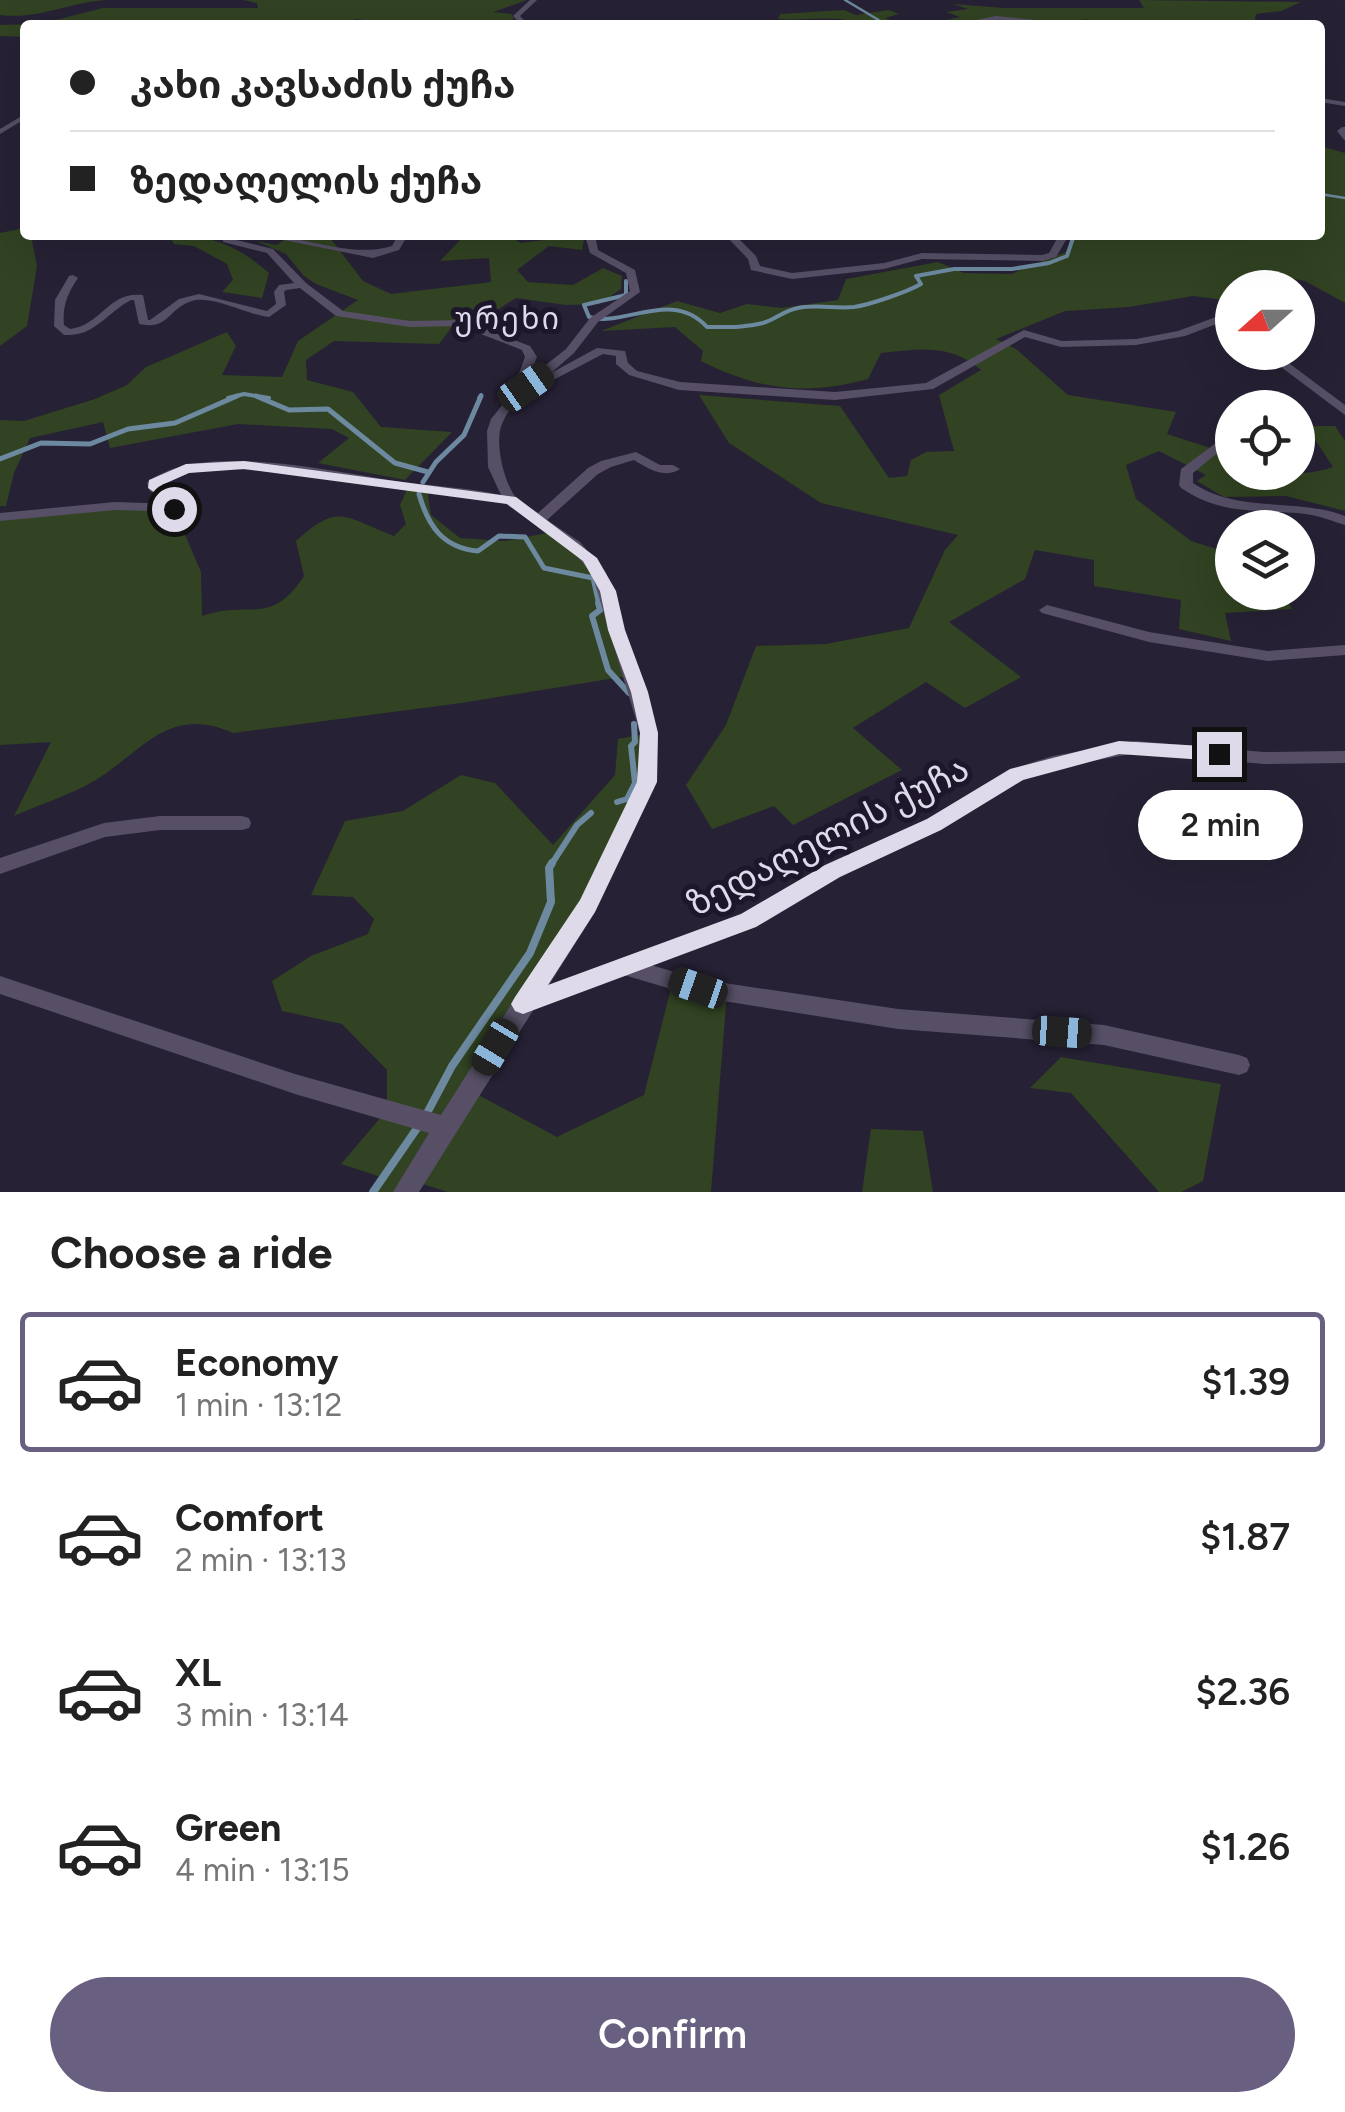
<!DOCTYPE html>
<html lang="en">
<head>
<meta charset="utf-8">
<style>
	body { margin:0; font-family:Figtree,"Noto Sans Georgian",sans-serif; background:#f2f2f2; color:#222; height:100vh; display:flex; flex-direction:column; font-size:38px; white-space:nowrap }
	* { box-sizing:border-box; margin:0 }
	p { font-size:32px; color:#767676 }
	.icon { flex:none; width:55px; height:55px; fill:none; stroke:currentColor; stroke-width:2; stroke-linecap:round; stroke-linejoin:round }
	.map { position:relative; height:1192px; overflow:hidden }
	.sheet { display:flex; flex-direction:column; background:#fff; flex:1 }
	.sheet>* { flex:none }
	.hud { position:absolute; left:20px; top:20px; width:1305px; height:220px; border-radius:10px; box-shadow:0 10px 40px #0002; display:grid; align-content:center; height:220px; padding:0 50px; background:#fff }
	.needle { width:65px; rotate:249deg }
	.tools { position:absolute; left:1215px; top:270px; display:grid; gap:20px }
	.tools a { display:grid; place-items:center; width:100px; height:100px; border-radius:50%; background:#fff; box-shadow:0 10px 40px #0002; font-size:50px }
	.end { position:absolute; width:45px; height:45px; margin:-22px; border:12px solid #dedae9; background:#111; box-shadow:0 0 0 5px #111 }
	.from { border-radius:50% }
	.bubble { position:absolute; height:70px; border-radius:35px; background:#fff; box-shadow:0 10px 40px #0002; font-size:32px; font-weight:600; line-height:70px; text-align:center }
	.car { position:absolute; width:30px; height:60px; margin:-30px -15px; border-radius:12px; box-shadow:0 0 8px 2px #0007; background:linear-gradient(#222 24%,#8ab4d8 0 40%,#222 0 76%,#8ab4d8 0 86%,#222 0) }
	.hud b { display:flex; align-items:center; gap:35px; height:95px; font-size:38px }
	.hud b+b { border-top:2px solid #e0e0e0 }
	.hud i { width:25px; height:25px; background:#222 }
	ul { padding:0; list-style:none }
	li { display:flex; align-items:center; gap:30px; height:140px; margin:0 20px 15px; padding:0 30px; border:5px solid transparent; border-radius:10px }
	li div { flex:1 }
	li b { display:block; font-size:38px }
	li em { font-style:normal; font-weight:600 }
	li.on { border-color:#685f81 }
	li>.icon { width:90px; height:90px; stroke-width:1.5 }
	h2 { padding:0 50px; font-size:45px; line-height:120px }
	.primary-button { display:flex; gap:20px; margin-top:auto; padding:20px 50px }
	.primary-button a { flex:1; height:115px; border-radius:60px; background:#685f81; color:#fff; font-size:40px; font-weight:600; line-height:115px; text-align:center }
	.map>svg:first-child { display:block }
	.green { fill:#314322 }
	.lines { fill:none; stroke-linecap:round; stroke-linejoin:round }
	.stream-far4 { stroke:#6c89a0; stroke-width:2.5 }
	.stream-far3 { stroke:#6c89a0; stroke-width:4 }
	.stream-far2 { stroke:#6c89a0; stroke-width:5 }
	.stream-far1 { stroke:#6c89a0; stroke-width:6 }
	.stream { stroke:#6c89a0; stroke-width:8 }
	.minor { fill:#564f66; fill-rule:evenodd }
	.route { fill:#dedae9 }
	.labels { text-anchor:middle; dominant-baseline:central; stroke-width:10; stroke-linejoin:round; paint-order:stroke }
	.far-quarter-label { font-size:30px; letter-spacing:2.5px; fill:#dedae9; stroke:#1e172b }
	.near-street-label { font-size:35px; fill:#dedae9; stroke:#1e172b }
</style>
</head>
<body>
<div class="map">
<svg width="1345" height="1192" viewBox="0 0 1345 1192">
	<rect width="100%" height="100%" fill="#272135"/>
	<path class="green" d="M0,0H107C70,2 38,20 0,15Z
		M243,0H527L493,12L512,14L515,25H469L466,22L403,25L356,19L336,25H25V37L0,36V25L40,24L103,8H258L257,3Z
		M1139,0L1301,2L1281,11L1256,14L1254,25H1118L1084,19L1083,25H856L859,24C840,14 802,21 778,19L780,14L844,10L856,15L889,10L899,14L885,18C910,29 934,23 960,17L946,12L968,9L953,4L1004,8H1144Z
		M1320,146L1345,153V303L1305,281L1264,273L1258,287L1232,288V301L1193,296L1129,307L1065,311L996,339L1016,349L1068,395L1176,412L1167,434L1232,455V472C1268,473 1300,478 1333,467L1306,426H1335L1345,441V511L1286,496L1224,497L1197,481L1206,475L1159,451L1126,465L1136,499L1191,541L1232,554V592L1283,593L1292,609L1225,613L1231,641L1179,629L1181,600L1094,586V560L1035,550L1025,579L949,622L1021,677L965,708L926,682L853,728L902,770L793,825L774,806L712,829L686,785L726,725L756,646L826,644L909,628L945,550L958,535L821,503L729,443L699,395L840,406L889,478L907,476L911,460L926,452L954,451L939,395L981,370C950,343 919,349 881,353L868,379C807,396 758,390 701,361L703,351L675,327L601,331L677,301L720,313L747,304L782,308L838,300L846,279L938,262L964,273L1011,274L1068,251L1071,235H1320Z
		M25,228V235H36L32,241L37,266L27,326L0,346V233Z
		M169,235C211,235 237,245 269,273L262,298L222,292L233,280L227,264L194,246L174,244Z
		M291,235H328L363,281L391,294L491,282L489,258L440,261L465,235H506L521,243L559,238L556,235H585L582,250L549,246L517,270L528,282L573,285L603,268L622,276L621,289L599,304L566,305L516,298L481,320L451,328L439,344L334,341L306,360L307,380L353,392L381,427L452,432L405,480L318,463L349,438L332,429L238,424L110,448L103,422L30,438L14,473L6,506H0V420L24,421L95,399L127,385L146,367L227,332L236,346L222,375L282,377L298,341L358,300L316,284L304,276L286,254L256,241L277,245Z
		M408,487L427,489L431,515L460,538L505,541L558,531L589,558L634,675L461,703L233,733C165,703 141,756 87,785C64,797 38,805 14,816L51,742L0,745V517L115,506L174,509L201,572L202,616C249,599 270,628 304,576L296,541C340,502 343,517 394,536L406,524L400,505Z
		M649,733V755L626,829L469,1090L557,1137L644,1095L673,980L727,993L711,1192H448L413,1181L405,1192H373L381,1177L341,1164L387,1110V1070L342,1024L282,1011L272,981L311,956L368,934L374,919L353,897L311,895L345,821L403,811L461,775L495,783L553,845L615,775L618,739Z
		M1061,1057L1221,1084L1203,1181L1181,1192H1159L1071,1093L1030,1088Z
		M871,1129L923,1131L933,1192H862Z"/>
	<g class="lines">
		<path class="stream-far4" d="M845,0L887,25
			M1320,194L1345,198"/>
		<path class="stream-far3" d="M626,281V295L584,305L589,317C623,328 672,288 707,327C726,327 744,328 763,323C776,319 783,311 798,308C817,304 835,309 854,307C869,305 907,292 921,284L916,276L954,269H1012L1049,263L1067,256L1074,235
			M228,398L244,394L269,398
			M479,398L481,395"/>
		<path class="stream-far2" d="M256,396L289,410L328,409L395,463L428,472
			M0,459L41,443L90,444L128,429L175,423L237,396
			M423,482L436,462L464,435L481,396
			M419,494C428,526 443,548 478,551L499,536L525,537L544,568L593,578L599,605"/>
		<path class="stream-far1" d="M598,603L600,610L592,616L608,670L629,693
			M617,802L627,799L635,783L631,746L635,742L634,724
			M551,865L577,825L591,813"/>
		<path class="stream" d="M426,1115L452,1066L530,953L551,902L549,868L552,863
			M373,1192L420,1124"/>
		<path class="minor" d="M530,0H537L520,16L529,25H522L513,16Z
			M996,16L1063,23L1066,25L996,20L951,25Z
			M548,23H598L601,25H545Z
			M1320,98L1345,102V106L1320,102Z
			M25,114V119L0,134V129Z
			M1342,127H1345V141L1337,131Z
			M224,235H234L232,239L273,249L306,283L343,311L410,321L461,320L530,346L537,357L528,379L566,349L590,318L630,291L626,273L590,253L586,239L591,235H602L596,240L598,250L635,270L640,292L598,322L574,353L551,373L597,348L625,351L628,363L637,371L680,382L835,392L926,383L1024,330L1062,341L1136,339L1178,331L1232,311V318L1185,336L1136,345L1061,347L1025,337L933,389L835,400L679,390L629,375L616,364V356L603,354L555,379H547L545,377C529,390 510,404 502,424C494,442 504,485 518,500C523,505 532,509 538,513L588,468L601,461L636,452L660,465H673L680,469C664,479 649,469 634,460L611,467L598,474L547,520L580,542L606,573L658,733L656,782L595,912L549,985L741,914L825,866L927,819L1011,769L1053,756L1136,741L1264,752L1345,751V763L1264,764L1136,753L1054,768L1023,779L941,829L839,876L755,926L651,965L698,979L898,1009L1104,1025L1239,1055L1247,1058L1250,1065L1247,1072L1239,1075L1104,1045L898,1029L698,997L624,975L534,1009L419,1192H393L429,1133L295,1094L0,994V976L295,1074L441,1115L516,997L581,900L638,782L640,733L592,574L570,548L506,504L498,502L312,476L237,469L203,470L178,475L161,485L186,499L194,509L192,512L115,510L0,521V513L115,502L175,504L150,491L147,483C199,439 338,473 402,482C435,486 469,488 501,495L488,467L487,431L491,419L512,393L525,357L522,350L460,326L410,327L336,316L300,288L286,290L284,292L286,305L269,317C246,315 210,293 189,302C167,311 168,330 139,324L134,300H131C106,313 95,337 64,335L54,326L55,300L69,276L73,275L78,278C68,293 62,306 64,325L70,329C102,325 108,291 143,295L148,320H150L179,299L199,294L267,311L276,304L274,292L279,285L294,283L267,253L223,242Z
			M259,235C303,235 350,259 392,246L398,235H408L399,250L373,258Z
			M725,235H735L756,256L760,266L792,273L884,263L922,253L1042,255L1049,253L1059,235H1069L1056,257L1043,261L922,259L884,269L792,279L751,270L748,259Z
			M1261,352H1274L1345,405V415Z
			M1232,431V441L1193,473V483C1239,514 1295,497 1345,516V525C1332,521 1320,516 1306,514C1258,508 1224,517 1181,488L1179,485L1181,469Z
			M1047,605L1149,632L1268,651L1345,645V655L1268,661L1149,642L1042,613L1039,610Z
			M160,816H242L249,818L251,823L249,828L242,830H160L105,837L0,874V858L104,823Z"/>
	</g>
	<path class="route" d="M244,461L516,497L597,558L616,591L625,630L648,692L658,733L657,782L595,912L548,985L741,914L825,865L927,819L1010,769L1119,741L1219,747L1228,754L1219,761L1119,754L1023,780L941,830L840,877L756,927L523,1014L515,1011L511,1004L515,997L580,900L637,782L640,733L631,692L608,630L600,591L583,561L507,504L244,469L189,473L162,485L196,507L174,513L167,509L173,505L148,488L149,480L186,464Z"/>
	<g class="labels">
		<g class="far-quarter-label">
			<text x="508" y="318">ურეხი</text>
		</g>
		<g class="near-street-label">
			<text transform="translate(828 836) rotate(-27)">ზედაღელის ქუჩა</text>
		</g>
	</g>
</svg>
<div class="tools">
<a><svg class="needle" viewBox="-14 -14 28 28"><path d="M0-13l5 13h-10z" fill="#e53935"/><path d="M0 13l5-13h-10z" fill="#767676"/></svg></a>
<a><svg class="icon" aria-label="locate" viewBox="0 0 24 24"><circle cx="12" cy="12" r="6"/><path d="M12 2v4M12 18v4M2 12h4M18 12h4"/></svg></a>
<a><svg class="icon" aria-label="layers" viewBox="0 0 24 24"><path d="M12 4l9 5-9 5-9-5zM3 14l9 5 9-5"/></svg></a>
</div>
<i class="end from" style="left:174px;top:509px"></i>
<i class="end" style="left:1219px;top:754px"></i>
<div class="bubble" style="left:1138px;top:790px;width:165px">2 min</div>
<i class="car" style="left:526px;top:387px;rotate:55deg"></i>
<i class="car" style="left:698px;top:988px;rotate:289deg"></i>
<i class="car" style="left:1062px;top:1032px;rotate:94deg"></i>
<i class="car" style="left:495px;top:1047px;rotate:211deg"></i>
<div class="hud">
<b><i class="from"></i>კახი კავსაძის ქუჩა</b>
<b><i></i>ზედაღელის ქუჩა</b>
</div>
</div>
<section class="sheet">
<h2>Choose a ride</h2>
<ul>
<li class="on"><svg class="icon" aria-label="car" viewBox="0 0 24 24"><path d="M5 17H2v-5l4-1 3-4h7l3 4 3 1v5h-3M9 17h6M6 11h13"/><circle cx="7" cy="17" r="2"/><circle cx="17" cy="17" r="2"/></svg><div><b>Economy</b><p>1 min · 13:12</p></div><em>$1.39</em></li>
<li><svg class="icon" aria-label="car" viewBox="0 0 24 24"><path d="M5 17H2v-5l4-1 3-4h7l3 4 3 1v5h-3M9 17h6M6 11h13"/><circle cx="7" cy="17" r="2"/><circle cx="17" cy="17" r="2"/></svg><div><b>Comfort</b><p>2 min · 13:13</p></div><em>$1.87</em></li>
<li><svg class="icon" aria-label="car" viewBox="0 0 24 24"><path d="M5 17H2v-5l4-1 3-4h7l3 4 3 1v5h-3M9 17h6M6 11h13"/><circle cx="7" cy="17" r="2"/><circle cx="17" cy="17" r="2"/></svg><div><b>XL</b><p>3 min · 13:14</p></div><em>$2.36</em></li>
<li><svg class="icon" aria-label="car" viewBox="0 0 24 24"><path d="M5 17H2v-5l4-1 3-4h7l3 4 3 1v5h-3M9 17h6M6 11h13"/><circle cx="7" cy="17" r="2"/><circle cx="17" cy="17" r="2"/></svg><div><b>Green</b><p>4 min · 13:15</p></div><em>$1.26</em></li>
</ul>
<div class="primary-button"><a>Confirm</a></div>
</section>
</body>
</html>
